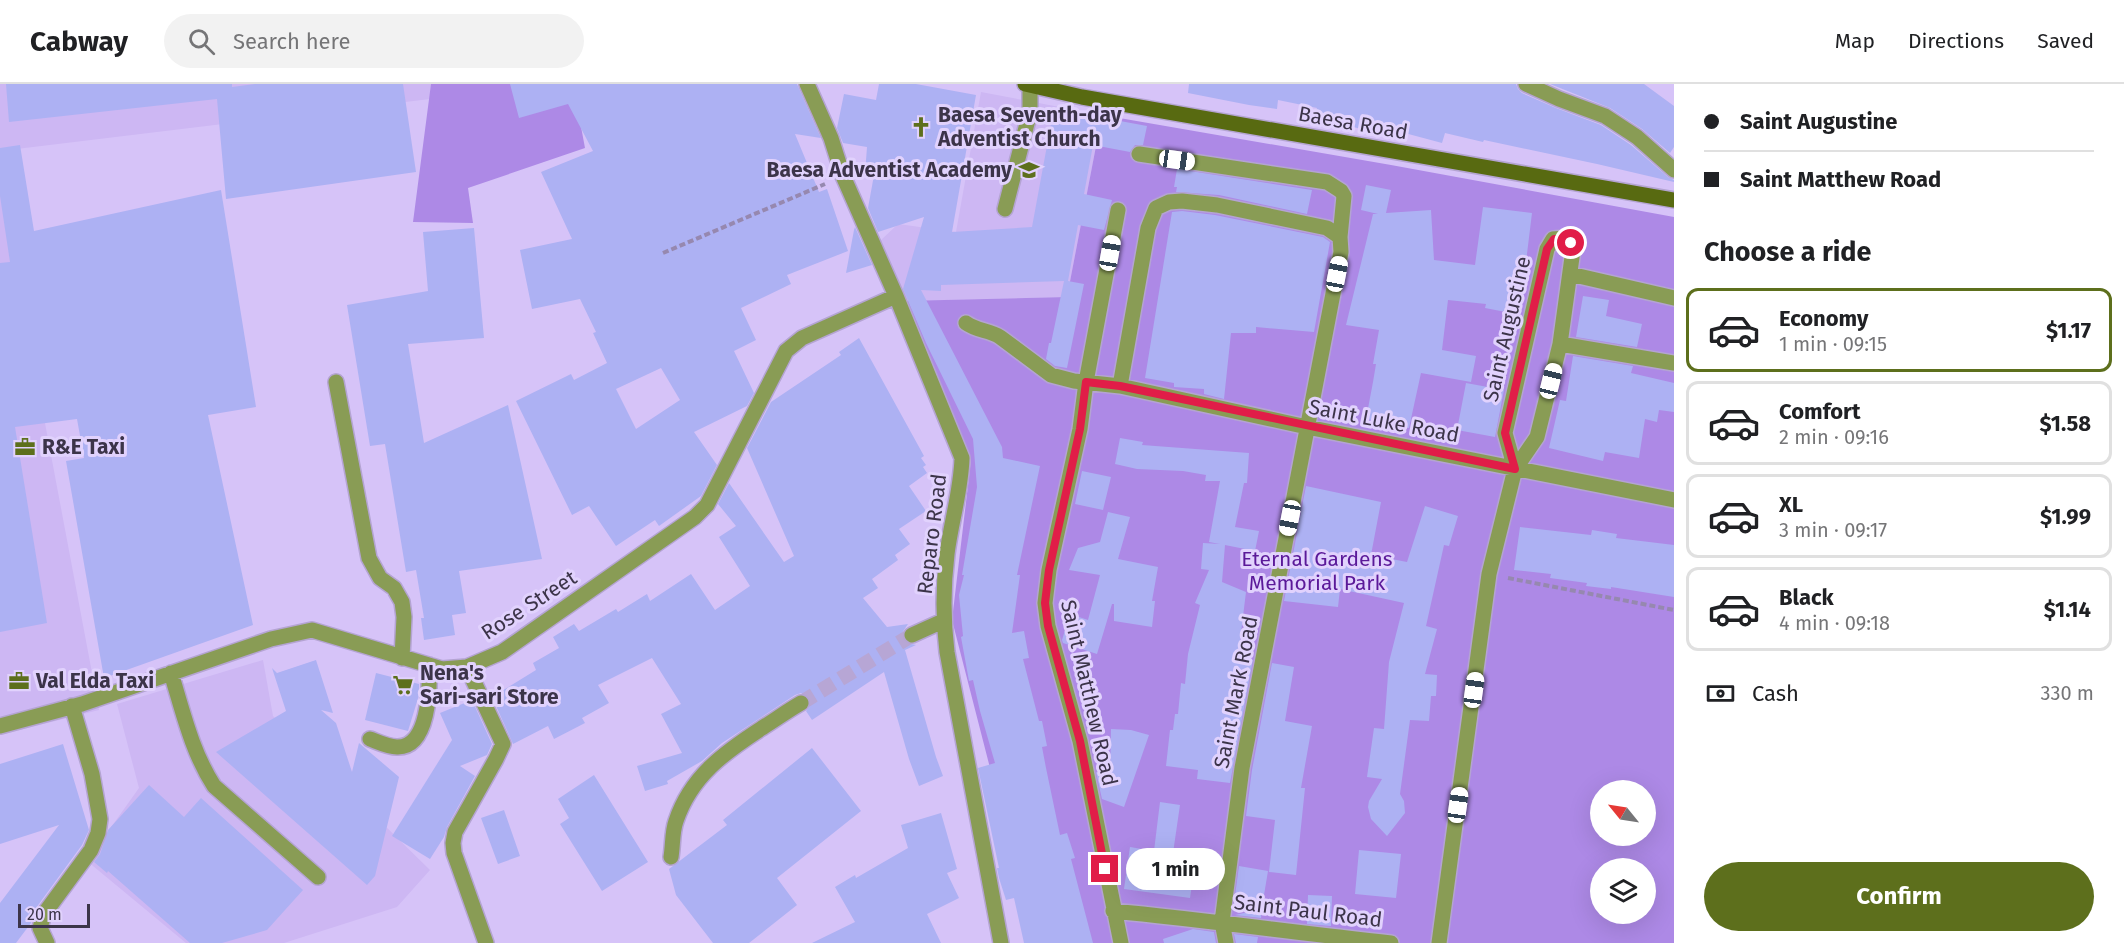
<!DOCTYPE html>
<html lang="en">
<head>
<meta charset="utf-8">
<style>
	body { margin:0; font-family:"Fira Sans",sans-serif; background:#f2f2f2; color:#202124; height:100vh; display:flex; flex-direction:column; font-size:22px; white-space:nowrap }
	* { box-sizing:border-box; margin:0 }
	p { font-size:20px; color:#757577 }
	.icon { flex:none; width:33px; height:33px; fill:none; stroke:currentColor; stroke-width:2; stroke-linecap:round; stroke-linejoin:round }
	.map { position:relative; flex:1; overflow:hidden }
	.drawer { display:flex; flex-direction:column; background:#fff; width:450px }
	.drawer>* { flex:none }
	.top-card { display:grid; align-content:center; height:132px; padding:0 30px; background:#fff }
	.needle { width:39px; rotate:300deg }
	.tools { position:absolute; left:1590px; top:696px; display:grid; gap:12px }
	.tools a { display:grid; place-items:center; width:66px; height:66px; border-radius:50%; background:#fff; box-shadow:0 6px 24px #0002; font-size:30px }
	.scale { position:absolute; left:18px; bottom:15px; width:72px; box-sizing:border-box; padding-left:6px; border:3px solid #3c3449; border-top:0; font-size:16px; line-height:21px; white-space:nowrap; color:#3c3449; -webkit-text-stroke:4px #e1d2fd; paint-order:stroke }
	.end { position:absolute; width:27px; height:27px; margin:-14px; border:8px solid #e11d48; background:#fff; box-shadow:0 0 0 3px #fff }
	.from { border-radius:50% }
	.bubble { position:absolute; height:42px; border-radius:21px; background:#fff; box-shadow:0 6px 24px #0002; font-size:20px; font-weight:700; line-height:42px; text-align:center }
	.car { position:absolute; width:18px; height:36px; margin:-18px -9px; border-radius:8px; box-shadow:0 0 4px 2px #0007; background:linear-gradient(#fff 24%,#345 0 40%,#fff 0 76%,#345 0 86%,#fff 0) }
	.top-card b { display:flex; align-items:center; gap:21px; height:57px; font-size:22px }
	.top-card b+b { border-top:2px solid #e0e0e0 }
	.top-card i { width:15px; height:15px; background:#202124 }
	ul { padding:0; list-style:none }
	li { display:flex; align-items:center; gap:18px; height:84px; margin:0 12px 9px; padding:0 18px; border:3px solid #e0e0e0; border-radius:12px }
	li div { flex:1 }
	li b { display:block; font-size:22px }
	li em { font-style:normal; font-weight:700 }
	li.on { border-color:#5d6f1c }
	li>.icon { width:54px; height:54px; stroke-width:1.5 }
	h2 { padding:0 30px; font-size:27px; line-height:72px }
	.pay { display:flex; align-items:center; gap:15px; height:66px; padding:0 30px; font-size:22px }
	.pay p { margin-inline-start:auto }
	.cta { display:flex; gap:12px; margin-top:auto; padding:12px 30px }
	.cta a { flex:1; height:69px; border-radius:36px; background:#5d6f1c; color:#fff; font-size:24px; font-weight:700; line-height:69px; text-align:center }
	header { display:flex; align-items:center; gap:36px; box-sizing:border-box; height:84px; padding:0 30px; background:#fff; border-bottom:2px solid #e0e0e0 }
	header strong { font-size:28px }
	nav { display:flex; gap:33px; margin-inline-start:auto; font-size:21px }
	.search { width:420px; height:54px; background:#f2f2f2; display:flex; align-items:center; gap:15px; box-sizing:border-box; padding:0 21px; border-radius:33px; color:#757577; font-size:22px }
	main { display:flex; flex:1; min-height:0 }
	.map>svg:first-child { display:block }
	.built { fill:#cdb7f3 }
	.green { fill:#ad89e6; fill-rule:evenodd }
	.building { fill:#adb1f3; fill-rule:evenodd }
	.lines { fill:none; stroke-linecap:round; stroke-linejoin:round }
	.minor-tunnel { stroke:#b7a6d5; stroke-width:15; stroke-dasharray:15 8; stroke-linecap:butt }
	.minor-casing { stroke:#b4a4d2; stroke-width:18 }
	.major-casing { stroke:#b4a4d2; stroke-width:18 }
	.path { stroke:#9688af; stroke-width:4; stroke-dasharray:6 3; stroke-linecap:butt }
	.minor { stroke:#899c55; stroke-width:15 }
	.major { stroke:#586a11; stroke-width:15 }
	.route { stroke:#e11d48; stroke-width:8 }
	.labels { text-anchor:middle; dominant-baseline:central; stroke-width:6; stroke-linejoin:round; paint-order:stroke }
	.poi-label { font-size:21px; font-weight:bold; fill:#3c3449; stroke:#e1d2fd; text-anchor:start }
	.street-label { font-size:21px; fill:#3c3449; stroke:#e1d2fd }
	.park-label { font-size:21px; fill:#5b1999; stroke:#e1d2fd }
</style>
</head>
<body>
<header>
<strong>Cabway</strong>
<div class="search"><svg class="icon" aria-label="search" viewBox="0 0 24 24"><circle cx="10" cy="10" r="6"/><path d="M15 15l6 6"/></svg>Search here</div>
<nav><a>Map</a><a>Directions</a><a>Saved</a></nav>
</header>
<main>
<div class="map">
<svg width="1674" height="859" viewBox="0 0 1674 859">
	<rect width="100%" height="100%" fill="#d6c3f8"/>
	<path class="built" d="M0,0H431L430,15L0,67Z
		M981,8L1102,31L1067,213L902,217L880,157L898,140L956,148Z
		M0,100L99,626L0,651Z
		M263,576L273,632L430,786L397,823L284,859H186L87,777L139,704L117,620Z"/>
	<path class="green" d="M431,0H573L585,64L468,104L473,139L413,138Z
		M1102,31L1391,81L1674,133V859H1035L952,536L971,376L902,217L1067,213ZM1600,706H1646V752H1600ZM1600,784H1646V830H1600Z"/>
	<path class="building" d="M6,0H232V3L255,0H403L416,88L226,115L217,15L9,38Z
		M510,0H797L821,54L795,50L819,108L827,105L848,167L787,191L791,200L741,224L756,256L734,267L754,309L747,322L694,348L717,381L701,412L659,442L655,436L616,462L589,422L572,431L516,317L571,290L574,296L607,279L593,249L596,248L580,215L532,225L520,166L572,155L541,88L593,67L568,20L519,34ZM661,284L680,316L636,345L616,305Z
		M879,0H916L976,11L952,148L1032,143L1053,29L1104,36V34L1147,42L1143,61H1135L1130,68L1093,61L1084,110L1112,116L1104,146L1078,141L1068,197L1084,200L1067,284L1055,282L1046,275L1049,259H1051L1064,197L941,201V207L921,206L1002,363L1003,374L1040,382L1017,491H1020L1012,549L1024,547L1029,574L1023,575L1039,637H1042L1047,662L1042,663L1046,684L1060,751L1067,749L1075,774L1071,775L1093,859H1024L1014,814L1006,816L999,794L997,784H999L978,684L995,679L980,627L973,596L969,597L961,553L963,552L959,511L964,491H962L977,403L973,355L926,259L903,205L924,133L878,148L868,124L874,91L865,90L867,63L843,59L837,44L844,10L876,16Z
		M1189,0H1516L1518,5L1522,9L1556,24L1601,41L1631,61L1668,93L1674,96V98L1597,80L1484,56L1483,58L1445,49L1442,59L1386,44L1384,51L1342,40L1341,43L1314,37L1317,24L1278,16L1277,25L1249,21L1188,9Z
		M1550,0H1644L1674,22V63L1670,69L1642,45L1610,24Z
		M20,61L34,147L221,106L256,323L208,331L253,541L104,594L66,377L84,374L77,335L15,343L47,539L0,548V179L10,178L0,112V64Z
		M1177,85L1312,106L1307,130L1219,111L1176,108L1177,103H1174Z
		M1366,101L1391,106L1386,129L1431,126L1434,176L1475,181L1483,123L1532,129L1525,186L1516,230L1485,224L1486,220L1448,216L1442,266L1476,272L1471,298L1421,289L1409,344L1366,335L1373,298L1376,280H1373L1379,246L1346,241L1373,130H1378L1361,126Z
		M1182,127L1215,131L1323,153L1330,158L1314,248L1256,243V249H1231L1224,315L1204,310V305L1174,303V299L1145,294L1172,128Z
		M855,143L872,181L846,189L854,146Z
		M474,144L484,254L408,260L424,359L508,321L542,475L459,487L466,529L452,531L455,551L424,556L421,534H424L416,486L406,488L385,360L370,362L347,221L428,207L423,148Z
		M1583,212L1609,216L1606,232L1642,240L1637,263L1576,253Z
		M859,254L924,372L921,374L926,381L923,383L927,389L909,402L926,427L899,445L910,460L895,471L898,476L872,495L878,504L863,514L887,543L908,540L902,549L903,554L907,559L916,561L905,566L936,673L943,692L919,702L909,675L884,588L812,636L806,627L811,620L809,614L801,609L795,611L722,659L702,677L667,697L668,700L645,707L637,682L682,669L661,630L681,620L652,574L598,601L609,619L582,634L585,639L554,655L548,642L513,660L492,613L536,586L533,579L559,564L553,553L574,540L579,547L616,525L618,528L647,510L650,517L691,490L715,526L750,502L719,453L736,442L718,420L729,399L784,478L794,472L747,364L771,318L841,271L839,268Z
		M1573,272L1633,282L1631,289L1674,299V328L1659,326L1657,338L1645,335L1639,374L1605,368L1603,377L1549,364L1560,316L1566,317Z
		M1466,299L1504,306L1495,353L1457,346Z
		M1120,354L1143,358L1142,361L1249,369L1247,399H1244L1235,443L1259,447L1255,467L1225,461L1222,498L1246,508L1238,573L1253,576L1230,699L1197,695L1198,686L1166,682L1170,646H1173L1175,630H1178L1181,599L1185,600L1188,570L1200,521L1195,519L1209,486L1201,485L1203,459L1220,460L1209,458L1220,397H1205L1206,391L1183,387L1137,385L1115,380Z
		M1082,387L1111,393L1103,426L1075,420Z
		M1306,402L1381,418L1371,471L1407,478L1425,422L1458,432L1449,462L1444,461L1426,542L1437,545L1425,590L1437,591L1436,612H1431L1429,637L1410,636L1400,710L1404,717L1405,729L1387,752L1371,735L1368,723L1369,717L1382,695L1367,693L1374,644L1384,645L1389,578L1404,519L1340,505L1338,523L1284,517Z
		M1108,428L1130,433L1118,475L1158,483L1152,517H1155L1152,543L1114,537V520H1112L1097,570L1063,559L1062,556L1070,530L1088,536L1100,491L1069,486L1078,464L1100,458Z
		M1520,443L1591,451L1592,446L1617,450L1616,454L1674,461V513L1611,503V505L1586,502L1587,499L1550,494L1551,490L1514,486Z
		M316,576L333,629L321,626L336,639L352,688L359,659L399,693L375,792L367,801L216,668L286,627L272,584L277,589Z
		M1272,579L1294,583L1285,637L1312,642L1301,704H1305L1296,791L1269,788L1275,736L1246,732L1252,686Z
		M376,589L419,600V611L408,647L365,636Z
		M472,616L492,660L487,671L460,682L475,692L447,743L444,753L430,775L392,752L452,656L440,629Z
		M1111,645L1131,646L1149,651L1124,723L1102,715L1096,688L1110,693Z
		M63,660L89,746L82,761L36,824L31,839L16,859H0V819L59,741L0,760V680Z
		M812,664L861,727L777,794L797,821L749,859H713L676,811L669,785L727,741L723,736Z
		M594,691L648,778L602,807L560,740L569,734L558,715Z
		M149,701L184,733L201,714L303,806L267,846L222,859H190L108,787L107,789L94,778L100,770L108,746Z
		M1160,718L1180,721L1173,769L1196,773L1190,814L1124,805L1130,763L1154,767Z
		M504,726L520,772L498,780L481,734Z
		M941,729L957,785L947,789L959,814L927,830L941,859H812L855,838L835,803L855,791L856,794L908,764L901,741Z
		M1359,766L1401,770L1396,814L1355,810Z
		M1239,782L1268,787L1262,823L1234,819Z
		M1308,811L1332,812L1331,842L1307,840Z
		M1262,825L1261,834L1235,831Z
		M1193,845L1214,848L1216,859H1164L1163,855Z
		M1234,850L1258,853L1257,859H1236Z"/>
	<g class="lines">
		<path class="minor-tunnel" d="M801,619L912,551"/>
		<g class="minor-casing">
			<path id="minor" d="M807,0L831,54L843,92L896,212L962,374C961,407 951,438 947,470C943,503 943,536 947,568L1001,859
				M1526,0L1559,15L1605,32L1637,53L1674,86
				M1139,70L1327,98L1341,107L1344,112L1340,153L1341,168L1242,684L1222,838L1226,859
				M1005,125L1030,28V1
				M1118,126L1086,298L1080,345L1049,486L1045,519L1048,542L1080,657L1121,859
				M1570,190L1674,214
				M966,239C977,247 989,246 1000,253L1051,291L1074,297L1120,302L1307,343L1674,416
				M1560,260L1674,279
				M336,298L369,474L380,494L394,504L402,518L404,533L402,574
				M1120,302L1148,144L1156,124L1169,118L1182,117L1217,121L1327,144L1340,153
				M912,551L943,537
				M467,583L503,660L496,675L455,748L453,759L454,769L486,859
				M171,589C183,628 192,668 214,702L318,793
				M0,642L82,620L271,555L312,546L442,585L467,583L502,568L695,433L707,421L786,267L802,254L896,212
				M370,655C378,658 388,663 397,663C429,664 430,605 429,581
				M671,773C673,761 672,748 676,737C691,692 725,668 762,644C775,636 787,627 801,619
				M1113,827C1206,836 1298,849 1391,859
				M47,859L40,844L44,830L91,766L98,749L100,735L92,690L72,622
				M1439,859L1489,490L1515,385L1537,353L1560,260L1573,166C1570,156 1564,153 1553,155L1547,165L1505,349L1515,385"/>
		</g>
		<g class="major-casing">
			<path id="major" d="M1025,0L1082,13L1674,116"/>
		</g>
		<path class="path" d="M663,169L825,100
			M1508,494L1674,526"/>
		<use href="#minor" class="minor"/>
		<use href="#major" class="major"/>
	</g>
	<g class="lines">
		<path class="route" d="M1105,785L1080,657L1048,542L1045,519L1049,486L1080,345L1086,298L1120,302L1515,385L1505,349L1547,165L1554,155H1566L1571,159"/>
	</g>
	<defs>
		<g id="church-bare" transform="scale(1.62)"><path d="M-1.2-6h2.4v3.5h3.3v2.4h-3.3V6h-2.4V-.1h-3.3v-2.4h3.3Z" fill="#5d6f1c" stroke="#e1d2fd" stroke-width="2.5" paint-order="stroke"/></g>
		<g id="school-bare" transform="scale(1.62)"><path d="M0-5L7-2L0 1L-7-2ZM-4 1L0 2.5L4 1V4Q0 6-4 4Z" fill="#5d6f1c" stroke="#e1d2fd" stroke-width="2.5" paint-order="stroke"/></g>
		<g id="office-bare" transform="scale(1.62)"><path d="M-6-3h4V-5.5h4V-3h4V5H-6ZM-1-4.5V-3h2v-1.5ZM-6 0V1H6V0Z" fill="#5d6f1c" stroke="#e1d2fd" stroke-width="2.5" paint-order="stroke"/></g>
		<g id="supermarket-bare" transform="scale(1.62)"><path d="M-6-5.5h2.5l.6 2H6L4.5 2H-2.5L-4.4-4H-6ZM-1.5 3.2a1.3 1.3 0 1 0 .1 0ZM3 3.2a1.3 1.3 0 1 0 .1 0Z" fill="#5d6f1c" stroke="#e1d2fd" stroke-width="2.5" paint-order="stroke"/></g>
	</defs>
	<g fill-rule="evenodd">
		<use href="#church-bare" x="921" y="43"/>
		<use href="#school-bare" x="1029" y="86"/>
		<use href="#office-bare" x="25" y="363"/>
		<use href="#office-bare" x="19" y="597"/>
		<use href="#supermarket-bare" x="403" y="601"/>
	</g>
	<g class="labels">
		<g class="poi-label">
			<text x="938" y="31">Baesa Seventh-day<tspan x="938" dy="24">Adventist Church</tspan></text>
			<text x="1012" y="86" text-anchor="end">Baesa Adventist Academy</text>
			<text x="42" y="363">R&amp;E Taxi</text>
			<text x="420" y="589">Nena's<tspan x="420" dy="24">Sari-sari Store</tspan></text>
			<text x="36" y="597">Val Elda Taxi</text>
		</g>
		<g class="street-label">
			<text transform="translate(1353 39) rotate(10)">Baesa Road</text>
			<text transform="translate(1507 245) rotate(-77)">Saint Augustine</text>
			<text transform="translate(1384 337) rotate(11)">Saint Luke Road</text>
			<text transform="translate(932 450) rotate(-83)">Reparo Road</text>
			<text transform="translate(529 521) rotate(-33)">Rose Street</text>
			<text transform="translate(1236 608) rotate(-79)">Saint Mark Road</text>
			<text transform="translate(1089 609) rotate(77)">Saint Matthew Road</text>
			<text transform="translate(1308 827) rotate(7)">Saint Paul Road</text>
		</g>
		<g class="park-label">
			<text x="1317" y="475">Eternal Gardens<tspan x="1317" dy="24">Memorial Park</tspan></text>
		</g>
	</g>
</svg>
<div class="tools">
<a><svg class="needle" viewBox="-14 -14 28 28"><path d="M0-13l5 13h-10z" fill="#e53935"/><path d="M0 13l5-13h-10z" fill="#757577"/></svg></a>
<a><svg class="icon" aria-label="layers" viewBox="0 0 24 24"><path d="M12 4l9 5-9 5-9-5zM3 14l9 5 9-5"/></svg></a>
</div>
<div class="scale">20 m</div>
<i class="end from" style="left:1571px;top:159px"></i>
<i class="end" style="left:1105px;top:785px"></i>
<div class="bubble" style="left:1126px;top:764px;width:99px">1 min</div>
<i class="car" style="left:1177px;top:76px;rotate:98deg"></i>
<i class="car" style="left:1110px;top:169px;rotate:10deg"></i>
<i class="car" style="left:1337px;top:190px;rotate:11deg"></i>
<i class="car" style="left:1551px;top:297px;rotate:14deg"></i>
<i class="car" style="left:1290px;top:434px;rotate:191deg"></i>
<i class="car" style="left:1474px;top:606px;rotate:8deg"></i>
<i class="car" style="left:1458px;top:721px;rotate:8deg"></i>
</div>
<section class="drawer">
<div class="top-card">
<b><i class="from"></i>Saint Augustine</b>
<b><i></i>Saint Matthew Road</b>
</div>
<h2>Choose a ride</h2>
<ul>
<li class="on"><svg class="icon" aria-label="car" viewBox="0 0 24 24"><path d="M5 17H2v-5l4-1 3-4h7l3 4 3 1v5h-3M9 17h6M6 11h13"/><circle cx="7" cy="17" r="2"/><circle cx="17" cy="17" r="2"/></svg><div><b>Economy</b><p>1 min · 09:15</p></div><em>$1.17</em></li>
<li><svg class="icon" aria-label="car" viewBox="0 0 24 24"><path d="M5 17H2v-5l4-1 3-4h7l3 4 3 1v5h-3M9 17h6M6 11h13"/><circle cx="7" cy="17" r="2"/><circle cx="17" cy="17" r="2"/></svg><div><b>Comfort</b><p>2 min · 09:16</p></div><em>$1.58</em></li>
<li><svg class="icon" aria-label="car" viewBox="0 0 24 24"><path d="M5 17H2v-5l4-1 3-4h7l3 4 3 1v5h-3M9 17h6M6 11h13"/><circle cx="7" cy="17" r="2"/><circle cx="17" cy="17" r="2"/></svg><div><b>XL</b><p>3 min · 09:17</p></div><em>$1.99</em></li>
<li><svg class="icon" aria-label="car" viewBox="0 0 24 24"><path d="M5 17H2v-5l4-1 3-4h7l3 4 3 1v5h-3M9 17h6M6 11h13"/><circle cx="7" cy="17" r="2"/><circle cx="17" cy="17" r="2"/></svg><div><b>Black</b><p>4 min · 09:18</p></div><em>$1.14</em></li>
</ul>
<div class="pay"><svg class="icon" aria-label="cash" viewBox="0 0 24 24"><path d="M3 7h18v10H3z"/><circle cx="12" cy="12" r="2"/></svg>Cash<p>330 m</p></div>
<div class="cta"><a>Confirm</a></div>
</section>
</main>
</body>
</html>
